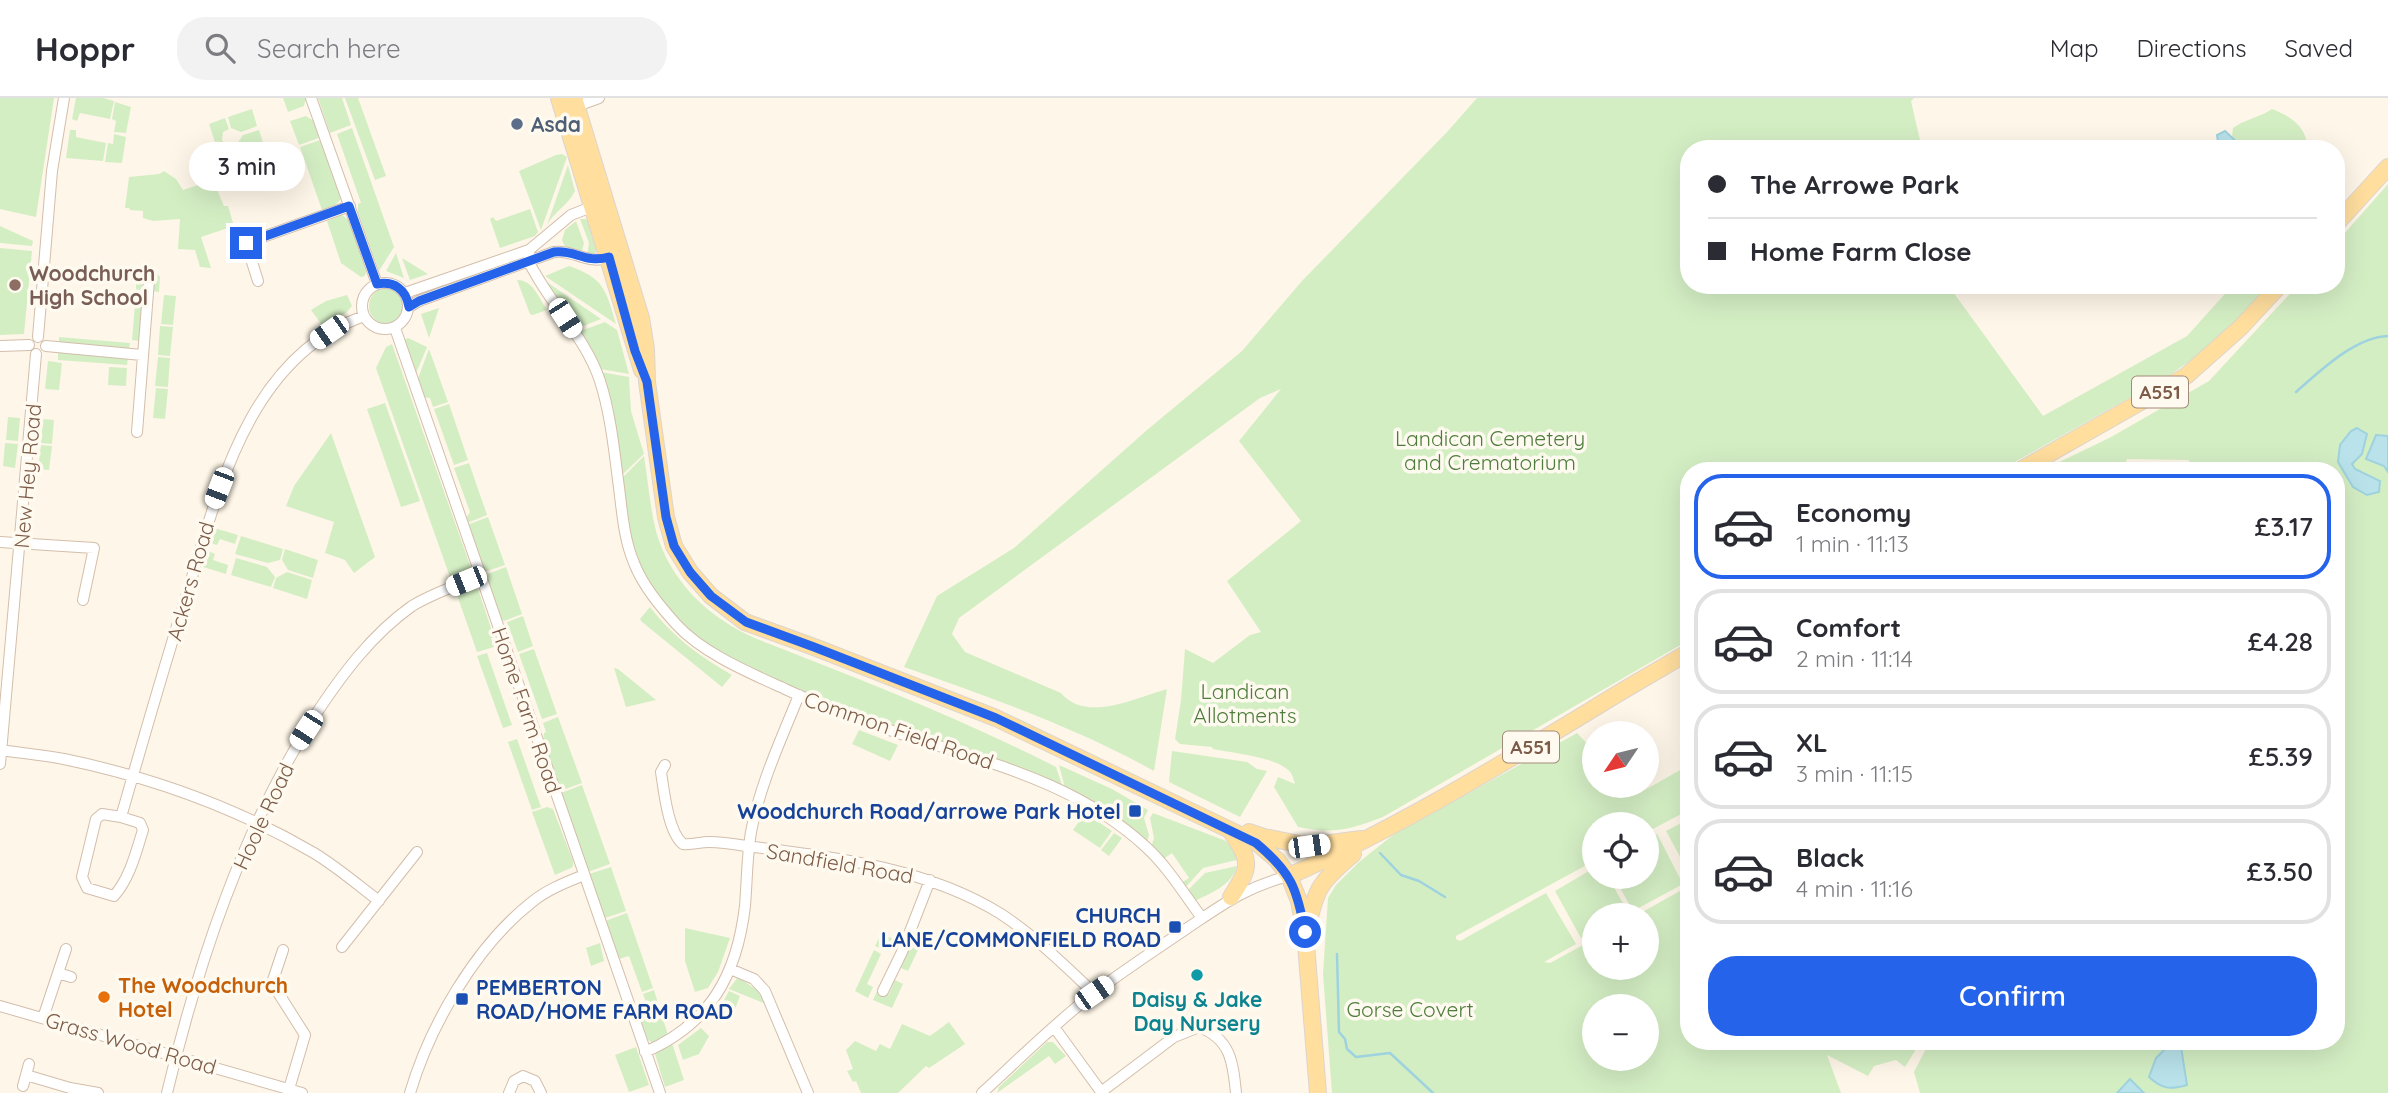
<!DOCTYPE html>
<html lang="en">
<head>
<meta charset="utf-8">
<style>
	body { margin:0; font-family:Quicksand,sans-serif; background:#f2f2f3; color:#2b2b33; height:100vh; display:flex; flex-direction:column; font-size:26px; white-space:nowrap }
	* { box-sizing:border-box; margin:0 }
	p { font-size:23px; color:#7c7c81 }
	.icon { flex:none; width:38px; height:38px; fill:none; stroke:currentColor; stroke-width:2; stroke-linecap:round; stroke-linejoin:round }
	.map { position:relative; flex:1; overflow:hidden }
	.drawer { position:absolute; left:1680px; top:364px; width:665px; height:588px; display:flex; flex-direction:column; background:#fff; border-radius:28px; box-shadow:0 7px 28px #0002 }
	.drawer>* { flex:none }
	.hud { position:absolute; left:1680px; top:42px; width:665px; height:154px; border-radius:28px; box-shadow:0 7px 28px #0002; display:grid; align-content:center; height:154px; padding:0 28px; background:#fff }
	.needle { width:46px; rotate:235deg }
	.buttons { position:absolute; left:1582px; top:623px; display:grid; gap:14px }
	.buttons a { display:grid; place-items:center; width:77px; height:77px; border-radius:50%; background:#fff; box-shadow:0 7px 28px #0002; font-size:35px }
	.end { position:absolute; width:32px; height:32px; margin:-16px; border:9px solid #2563eb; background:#fff; box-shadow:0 0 0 4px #fff }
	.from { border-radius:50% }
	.bubble { position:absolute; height:49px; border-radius:24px; background:#fff; box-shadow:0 7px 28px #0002; font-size:23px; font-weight:600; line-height:49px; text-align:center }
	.car { position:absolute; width:21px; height:42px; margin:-21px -10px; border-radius:9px; box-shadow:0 0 5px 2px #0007; background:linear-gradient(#fff 24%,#345 0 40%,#fff 0 76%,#345 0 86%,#fff 0) }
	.hud b { display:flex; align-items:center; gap:24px; height:66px; font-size:26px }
	.hud b+b { border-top:2px solid #e1e1e2 }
	.hud i { width:18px; height:18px; background:#2b2b33 }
	ul { padding:12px 0 0; list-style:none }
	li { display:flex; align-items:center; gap:21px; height:105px; margin:0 14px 10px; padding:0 14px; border:4px solid #e1e1e2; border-radius:28px }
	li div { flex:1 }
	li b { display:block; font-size:26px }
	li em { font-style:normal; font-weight:600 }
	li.selected { border-color:#2563eb }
	li>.icon { width:63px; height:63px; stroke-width:1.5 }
	.action { display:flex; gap:14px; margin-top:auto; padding:14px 28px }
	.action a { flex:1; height:80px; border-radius:28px; background:#2563eb; color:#fff; font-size:28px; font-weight:600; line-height:80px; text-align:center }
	header { display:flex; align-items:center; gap:42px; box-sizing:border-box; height:98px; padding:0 35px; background:#fff; border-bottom:2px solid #e1e1e2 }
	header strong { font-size:33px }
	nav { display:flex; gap:38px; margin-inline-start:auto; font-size:24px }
	.search { width:490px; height:63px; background:#f2f2f3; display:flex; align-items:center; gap:18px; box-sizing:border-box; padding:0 24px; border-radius:28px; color:#7c7c81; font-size:26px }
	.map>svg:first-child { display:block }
	.green { fill:#d4eec4; fill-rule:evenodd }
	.water { fill:#b9e2eb; stroke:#9ed2de; stroke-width:2 }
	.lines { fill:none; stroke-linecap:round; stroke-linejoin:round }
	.stream { stroke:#9ed2de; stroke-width:2.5 }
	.street-casing { stroke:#d3beab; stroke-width:12 }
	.primary-casing { stroke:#ddd5cf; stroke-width:18 }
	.street { stroke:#fff; stroke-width:10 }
	.primary { stroke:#ffde9e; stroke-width:16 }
	.route { stroke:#2563eb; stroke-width:9 }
	.service-dot { fill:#5c6f8a; stroke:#fffaf0; stroke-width:2.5 }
	.education-dot { fill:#8d6e63; stroke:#fffaf0; stroke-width:2.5 }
	.transit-dot { fill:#1a4fb4; stroke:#fffaf0; stroke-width:2.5 }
	.culture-dot { fill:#0f9aa8; stroke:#fffaf0; stroke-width:2.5 }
	.food-dot { fill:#e8710a; stroke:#fffaf0; stroke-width:2.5 }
	.labels { text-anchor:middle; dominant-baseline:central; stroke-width:7; stroke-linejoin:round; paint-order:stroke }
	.shield { fill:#fffaf0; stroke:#a38b7a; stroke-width:2 }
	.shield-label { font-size:19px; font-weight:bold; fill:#7c5c48 }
	.service-label { font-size:21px; font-weight:bold; fill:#4e5e75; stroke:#fffaf0; text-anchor:start }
	.education-label { font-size:21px; font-weight:bold; fill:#785e54; stroke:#fffaf0; text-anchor:start }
	.park-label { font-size:21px; fill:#4d7c3c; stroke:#fffaf0 }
	.street-label { font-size:21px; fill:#7c5c48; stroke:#fffaf0 }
	.transit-label { font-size:21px; font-weight:bold; fill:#164399; stroke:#fffaf0; text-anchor:end }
	.food-label { font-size:21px; font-weight:bold; fill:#c56008; stroke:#fffaf0; text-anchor:start }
	.culture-label { font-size:21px; font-weight:bold; fill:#0d838f; stroke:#fffaf0 }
</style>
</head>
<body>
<header>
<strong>Hoppr</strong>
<div class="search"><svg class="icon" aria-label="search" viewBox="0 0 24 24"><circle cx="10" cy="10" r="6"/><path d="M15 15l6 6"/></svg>Search here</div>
<nav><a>Map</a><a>Directions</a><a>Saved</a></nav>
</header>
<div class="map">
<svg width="2388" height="995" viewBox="0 0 2388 995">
	<rect width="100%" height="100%" fill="#fef6e8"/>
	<path class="green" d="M0,0H54L36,119L0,111Z
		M76,0H103L114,3L110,21L80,15L77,23L72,21Z
		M283,0H306L304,8L288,14Z
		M318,0H342L351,27L330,35Z
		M345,0H358L386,78L375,82Z
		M1477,0H1914L1911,3L1922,51H1689V187H1948L2043,318L2187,238L2233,187H2269L2215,245L2170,277L1999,373H1689V542L1383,719C1349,732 1334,736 1298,729L1274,689L1278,679L1295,686C1294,683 1293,679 1291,675C1279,659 1232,655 1213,651L1212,649L1180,646L1175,641L1181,602L1185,551L1213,565L1250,537L1261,534L1227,483L1301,423L1239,343L1281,291L1260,300L959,520L952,536L965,554L1061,595C1086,625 1136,600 1167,591L1154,673C1075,629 989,599 904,569L937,498L1014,450L1147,332L1242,253L1302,183L1448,33Z
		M115,4L131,9L126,35L114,34L116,23L112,21Z
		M252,11L257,28L241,34L231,30L228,19Z
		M2272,11C2292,19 2306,28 2308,51H2246L2232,39L2233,30C2245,21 2259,20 2272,11Z
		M306,18L314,23L319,40L299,47L290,23Z
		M225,20L229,31L223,34L222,42L225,47H235L238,57L222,63L216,45L220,43L215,44L209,26Z
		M352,30L394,149L379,173L358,114V106L361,105L337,36Z
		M70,32H76V39L106,45L103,63L66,60Z
		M259,32L264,48L240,56L237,46L243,37Z
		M114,36L126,39L122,65L105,64L108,45L113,46Z
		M320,42L341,101L335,107L322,112L300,49Z
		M562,56L567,59L541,132L519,73L556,57Z
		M568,67L575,93C568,107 555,113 547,127Z
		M164,73L176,81L183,92L213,82L224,108H228L234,128L201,139L211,170L200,169L195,152L178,151L180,121L153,123L143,120V113L130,112L129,110H125L129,79L159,76Z
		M2388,86V995H1920L1914,974L1930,943H2336V373H2189V362L2127,361L2124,369L2043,372L2111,339L2209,283L2298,187H2336V145Z
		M530,111L538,134L535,138L500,150L490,121L493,119L496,123Z
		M342,117L350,123L366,174L365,178L361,179L341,165L327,123Z
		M580,121H586C594,127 598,143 597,154L587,158L589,145Z
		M576,123L584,145L581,157C571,155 565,151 562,142L565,132Z
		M0,128L33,143L32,148L0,145Z
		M0,150L32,153L24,236L0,237Z
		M396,155L404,180L386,173Z
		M402,160L428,176L410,182Z
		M517,161L519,163L413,201L411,200Z
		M569,168C604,180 606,192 616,226L545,178Z
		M145,171L154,172L160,179L159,194L151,193L157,181L154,176L148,173L143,175L139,180L144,192H136V178Z
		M517,182C533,182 539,200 547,212L533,217L530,216Z
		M544,182L601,221L576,231Z
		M369 208a18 18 0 1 1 36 0a18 18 0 1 1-36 0Z
		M136,194L144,195L140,243L132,242Z
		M164,197L176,198L173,227L161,226Z
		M347,197L352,208L346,215L322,227L311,212L326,203Z
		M439,210L429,240L421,216Z
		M605,224L617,232L629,276L600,271L578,234Z
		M160,228L173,229L170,258L158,257Z
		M59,239L130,245L129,252L59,246Z
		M408,240L427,249L415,278L404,245V242Z
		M392,246L471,470L450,479L376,270L386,249Z
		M429,251L448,304L433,309L430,300L422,299L417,283Z
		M58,254L128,260L127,267L58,262Z
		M158,259L170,260L168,289L155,288Z
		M48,263L62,265L59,292L45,291Z
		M109,269L127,270L126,288L108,287Z
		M601,274L629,279L631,313L644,356L622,377L613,309Z
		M156,290L168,291L165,321L153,320Z
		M385,305L420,403L401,409L367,311Z
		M449,306L468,362L454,367L434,311Z
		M8,319L20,320L18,343L6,342Z
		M43,321L54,322L52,346L41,345Z
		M331,335L375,459L354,475L345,462L325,455L334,424L286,408L294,388Z
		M5,345L18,346L15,370L3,368Z
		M41,347L52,348L49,372L38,371Z
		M644,358C648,383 650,409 656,433C670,484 710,521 757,541C859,581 958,619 1056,669L1062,687L1060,691L830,606L731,562L707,547L676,521L650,488L642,475L631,447L622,380Z
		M469,365L487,417L467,425L465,422L470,414L454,370Z
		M488,419L505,467L484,474L467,427Z
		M214,430L238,437L235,446L220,441L217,447L209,445Z
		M241,438L283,451L280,462L268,465L235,456Z
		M285,451L318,462L313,480L288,472L282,462Z
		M208,453L215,456L213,462L228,467L226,476L203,469Z
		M236,460L267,469L275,479L271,489L231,477Z
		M506,469L522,516L504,523L500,520L485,477Z
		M287,474L312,482L307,501L273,490L276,480Z
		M477,488L494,539L491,540L494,549L477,554L457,497Z
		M650,509C672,538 700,559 732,577L722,589L642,524L640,521Z
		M523,518L533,548L518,554L507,524Z
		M534,551L557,616L542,621L519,556Z
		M487,555L512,627L503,630L477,558Z
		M614,570L618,571L656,602L626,609Z
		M558,619L582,685L560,693L543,644L544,635L546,634L543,625Z
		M859,632L898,647L890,663L852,646Z
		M1577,635L1594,653V688H1629L1638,696L1689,667V712L1647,734V726H1594V763L1456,838V841L1460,843L1546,795L1576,846L1544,864L1550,865L1594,841V870H1647V817H1637L1689,788V943H1921L1905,969L1896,962L1874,968L1868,978L1827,957L1841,995H1332L1323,876L1328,800L1336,787L1359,764L1393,737ZM1594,908H1647V961H1594Z
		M517,641L541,709L532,712L508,644Z
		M1172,653L1247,664L1257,671L1267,673L1240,719L1169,684Z
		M1059,667L1112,691L1148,712L1144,720L1149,737L1147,745L1063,689L1064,686Z
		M582,687L610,766L588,774L561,695Z
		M547,709L553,711L573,763V769L555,777L532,714Z
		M1085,715L1112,733L1100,750L1073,732Z
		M1153,715L1226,743L1234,752L1237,762L1203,770L1184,791L1181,785L1189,780L1172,755L1162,762L1151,749L1154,740L1150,720Z
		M1689,721V775L1666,733Z
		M1114,735L1122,740L1109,758L1101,752Z
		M1657,736L1683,786L1633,813L1614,779H1647V741Z
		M1237,768C1232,788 1210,795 1193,804L1186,794L1205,775Z
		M611,769L626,813L605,820L589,776Z
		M1594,770V779H1608L1628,814L1622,817H1594V833L1581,840L1555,793Z
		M627,815L653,890L642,894L629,858L619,861L605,823Z
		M685,830L730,840L718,874L708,890L695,894L685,863Z
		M881,836L897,842C892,853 885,852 875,848Z
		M600,845L604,863L591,868L586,850Z
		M902,845L918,852L908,873L901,870L906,858L898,854Z
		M874,852L881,856L867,886L873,889L868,900L855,893Z
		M738,879L757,892L766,906L729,891Z
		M895,882L903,886L892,910L873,902L878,891L889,896Z
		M654,892L668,937L653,945L648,942L641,922L651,918L643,896Z
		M729,893L740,898L733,916L725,921L718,913Z
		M949,924L965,946L929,970L926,968L898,995H861L856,983L853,984L847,973L853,971L846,952L855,943L876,953L880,946L890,951L902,926L930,938Z
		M701,930L709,938L699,956L683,962L678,947Z
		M1047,944H1053L1066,958L1055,966L1049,958L997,995L999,989Z
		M672,945L684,982L665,989L655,956Z
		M636,949L649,987L629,994L615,957Z"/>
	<path class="water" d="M2225,33L2240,47L2234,51H2219L2217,37Z
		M2357,330L2367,336L2362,356L2352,366L2355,371L2380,383L2379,394L2367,397L2353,389L2338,364L2340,347L2351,333Z
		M2376,337L2388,338V374L2384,368L2366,361Z
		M2168,948L2181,949L2187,987C2170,992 2162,991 2149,979L2156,960Z
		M2130,981L2144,995H2117Z"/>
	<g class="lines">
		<path class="stream" d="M2296,294C2320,273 2355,239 2388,238
			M1380,755L1401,777L1419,783L1445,799
			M1337,856L1339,934L1345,941L1347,951L1356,959L1390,955L1433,995"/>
		<g class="street-casing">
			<path id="street" d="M311,0L377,186
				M577,8L599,0
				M529,152V165L535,175C555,211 587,243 600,283C610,314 614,350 618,382C622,410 623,439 634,465C643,488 660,508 676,526C702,555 750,575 785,591C815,605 847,617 878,628C973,662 1069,678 1146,749C1168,769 1184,796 1202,820
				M258,183L246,145L350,108
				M362 208a23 23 0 1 1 46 0a23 23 0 1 1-46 0Z
				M405,195L529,152L571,117L594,108
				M409,209L419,203L554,154C575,151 593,171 612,156
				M395,230L660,995
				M38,239L52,73L64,0
				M0,248L29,247
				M46,248L142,257
				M137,334L149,182
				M0,444L94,450L83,502
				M0,652C21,655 43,657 64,661C151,679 237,710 314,755C337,769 358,787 379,803
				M0,666L36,256
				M665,667L661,674C664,693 668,734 683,746C692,747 700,744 709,744C721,744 734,746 746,748C833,759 925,769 1001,816C1036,839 1064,867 1094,895
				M121,719L102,716L96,721L82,779L87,790L114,798C130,780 136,754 143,732L140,725L121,719C142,646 163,572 186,499C218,394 248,259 364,218
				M342,849L417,754
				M283,852L272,885L305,937L289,991
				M730,871L754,881L765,893L808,995
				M58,875L71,879
				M883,893L902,854L930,782
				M0,908L302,995
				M43,920L66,851
				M1054,929L1102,995
				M645,954C710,926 737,877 745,808C747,783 747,758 751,734C760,686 781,642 799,597
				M26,977L70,990L98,995
				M23,988L29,966
				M1101,994L1174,939L1199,929C1231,941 1233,965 1236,995
				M167,995C198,865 242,733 314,619C341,578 371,537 412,508C433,495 458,487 480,478
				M410,995C430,927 476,848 532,804C548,791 567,784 584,777
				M509,995L514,983L523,978L535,983L541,995
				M982,995C1019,961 1054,926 1094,895C1123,873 1155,852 1186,831C1222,807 1245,789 1289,778"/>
		</g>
		<g class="primary-casing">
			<path id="primary" d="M559,0L642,272
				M574,0L641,220L646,251L647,284L666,419L674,448L690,474L711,498L745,524L814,549L996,620L1257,745L1277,762L1289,778L1299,803L1305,834L1318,995
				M2336,126L2388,69
				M2019,373L2186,278L2241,229L2280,187
				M1249,734L1264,739L1309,748L1361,741
				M1289,778C1393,732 1490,673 1588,614C1621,593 1655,574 1689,554
				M1231,799C1250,769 1252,765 1232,735
				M1308,829C1315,790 1322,782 1353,756"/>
		</g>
		<use href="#street" class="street"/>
		<use href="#primary" class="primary"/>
	</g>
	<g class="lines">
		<path class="route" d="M246,145L349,108L377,186C394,183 406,191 409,209L419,203L554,154C574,151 586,166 609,159L635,253L647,284L666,419L674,448L690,474L711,498L746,524L814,549L996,620L1256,745C1291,774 1297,790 1305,834"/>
	</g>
	<circle class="service-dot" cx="517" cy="26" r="7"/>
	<circle class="education-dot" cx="15" cy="187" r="7"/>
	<g class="transit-dot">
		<rect x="1128" y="706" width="14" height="14" rx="3.5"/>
		<rect x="1168" y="822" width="14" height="14" rx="3.5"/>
		<rect x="455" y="894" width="14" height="14" rx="3.5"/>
	</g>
	<circle class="culture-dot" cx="1197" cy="877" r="7"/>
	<circle class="food-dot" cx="104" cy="899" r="7"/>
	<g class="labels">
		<g class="shield">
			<rect x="2132" y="278.5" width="56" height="31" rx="5"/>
			<rect x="1503" y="633.5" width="56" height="31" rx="5"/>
		</g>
		<g class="shield-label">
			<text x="2160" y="294">A551</text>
			<text x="1531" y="649">A551</text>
		</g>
		<g class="service-label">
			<text x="531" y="26">Asda</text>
		</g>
		<g class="education-label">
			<text x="29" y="175">Woodchurch<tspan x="29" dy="24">High School</tspan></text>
		</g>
		<g class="park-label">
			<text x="1490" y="340">Landican Cemetery<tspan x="1490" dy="24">and Crematorium</tspan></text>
			<text x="1245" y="593">Landican<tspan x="1245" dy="24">Allotments</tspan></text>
			<text x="1410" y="911">Gorse Covert</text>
		</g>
		<g class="street-label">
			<text transform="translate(27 378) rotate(-85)">New Hey Road</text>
			<text transform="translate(190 483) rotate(-74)">Ackers Road</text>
			<text transform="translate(527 612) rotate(71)">Home Farm Road</text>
			<text transform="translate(899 632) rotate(19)">Common Field Road</text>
			<text transform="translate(263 718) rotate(-65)">Hoole Road</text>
			<text transform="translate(840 765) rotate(10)">Sandfield Road</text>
			<text transform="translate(131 945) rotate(16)">Grass Wood Road</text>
		</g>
		<g class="transit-label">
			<text x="1121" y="713">Woodchurch Road/arrowe Park Hotel</text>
			<text x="1161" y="817">CHURCH<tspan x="1161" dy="24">LANE/COMMONFIELD ROAD</tspan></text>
			<text x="476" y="889" text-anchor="start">PEMBERTON<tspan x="476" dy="24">ROAD/HOME FARM ROAD</tspan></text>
		</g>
		<g class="food-label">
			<text x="118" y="887">The Woodchurch<tspan x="118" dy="24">Hotel</tspan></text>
		</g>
		<g class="culture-label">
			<text x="1197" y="901">Daisy &amp; Jake<tspan x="1197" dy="24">Day Nursery</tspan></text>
		</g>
	</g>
</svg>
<div class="buttons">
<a><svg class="needle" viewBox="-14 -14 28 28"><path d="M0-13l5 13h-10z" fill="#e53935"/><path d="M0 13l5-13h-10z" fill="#7c7c81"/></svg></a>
<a><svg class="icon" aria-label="locate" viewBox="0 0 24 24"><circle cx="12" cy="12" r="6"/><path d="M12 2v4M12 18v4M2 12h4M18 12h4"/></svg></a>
<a>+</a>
<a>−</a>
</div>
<i class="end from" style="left:1305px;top:834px"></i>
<i class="end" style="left:246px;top:145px"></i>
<div class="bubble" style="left:189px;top:44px;width:116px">3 min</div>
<i class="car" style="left:565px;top:220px;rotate:147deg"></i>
<i class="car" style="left:329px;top:234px;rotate:235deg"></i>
<i class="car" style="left:219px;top:390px;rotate:201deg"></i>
<i class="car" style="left:466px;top:483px;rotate:248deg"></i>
<i class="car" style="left:306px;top:632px;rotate:213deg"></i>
<i class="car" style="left:1309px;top:748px;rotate:82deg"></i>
<i class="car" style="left:1094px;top:895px;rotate:55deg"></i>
<div class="hud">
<b><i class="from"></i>The Arrowe Park</b>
<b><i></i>Home Farm Close</b>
</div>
<section class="drawer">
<ul>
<li class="selected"><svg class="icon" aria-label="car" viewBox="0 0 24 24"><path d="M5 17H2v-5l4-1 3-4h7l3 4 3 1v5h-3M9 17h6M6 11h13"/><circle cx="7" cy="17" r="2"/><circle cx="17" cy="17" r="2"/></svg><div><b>Economy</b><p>1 min · 11:13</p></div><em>£3.17</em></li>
<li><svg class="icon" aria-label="car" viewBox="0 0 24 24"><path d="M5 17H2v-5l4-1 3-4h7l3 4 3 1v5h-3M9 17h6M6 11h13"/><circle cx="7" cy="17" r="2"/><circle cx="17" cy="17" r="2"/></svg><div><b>Comfort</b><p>2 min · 11:14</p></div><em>£4.28</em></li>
<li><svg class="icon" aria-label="car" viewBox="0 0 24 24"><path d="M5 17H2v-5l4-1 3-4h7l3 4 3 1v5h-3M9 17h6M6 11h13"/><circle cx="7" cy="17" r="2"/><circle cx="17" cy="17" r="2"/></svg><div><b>XL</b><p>3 min · 11:15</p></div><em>£5.39</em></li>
<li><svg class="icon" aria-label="car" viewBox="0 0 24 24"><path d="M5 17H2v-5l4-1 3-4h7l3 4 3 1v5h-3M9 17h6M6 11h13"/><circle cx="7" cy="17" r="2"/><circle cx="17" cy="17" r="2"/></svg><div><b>Black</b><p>4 min · 11:16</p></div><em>£3.50</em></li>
</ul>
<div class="action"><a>Confirm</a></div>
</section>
</div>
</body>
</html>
